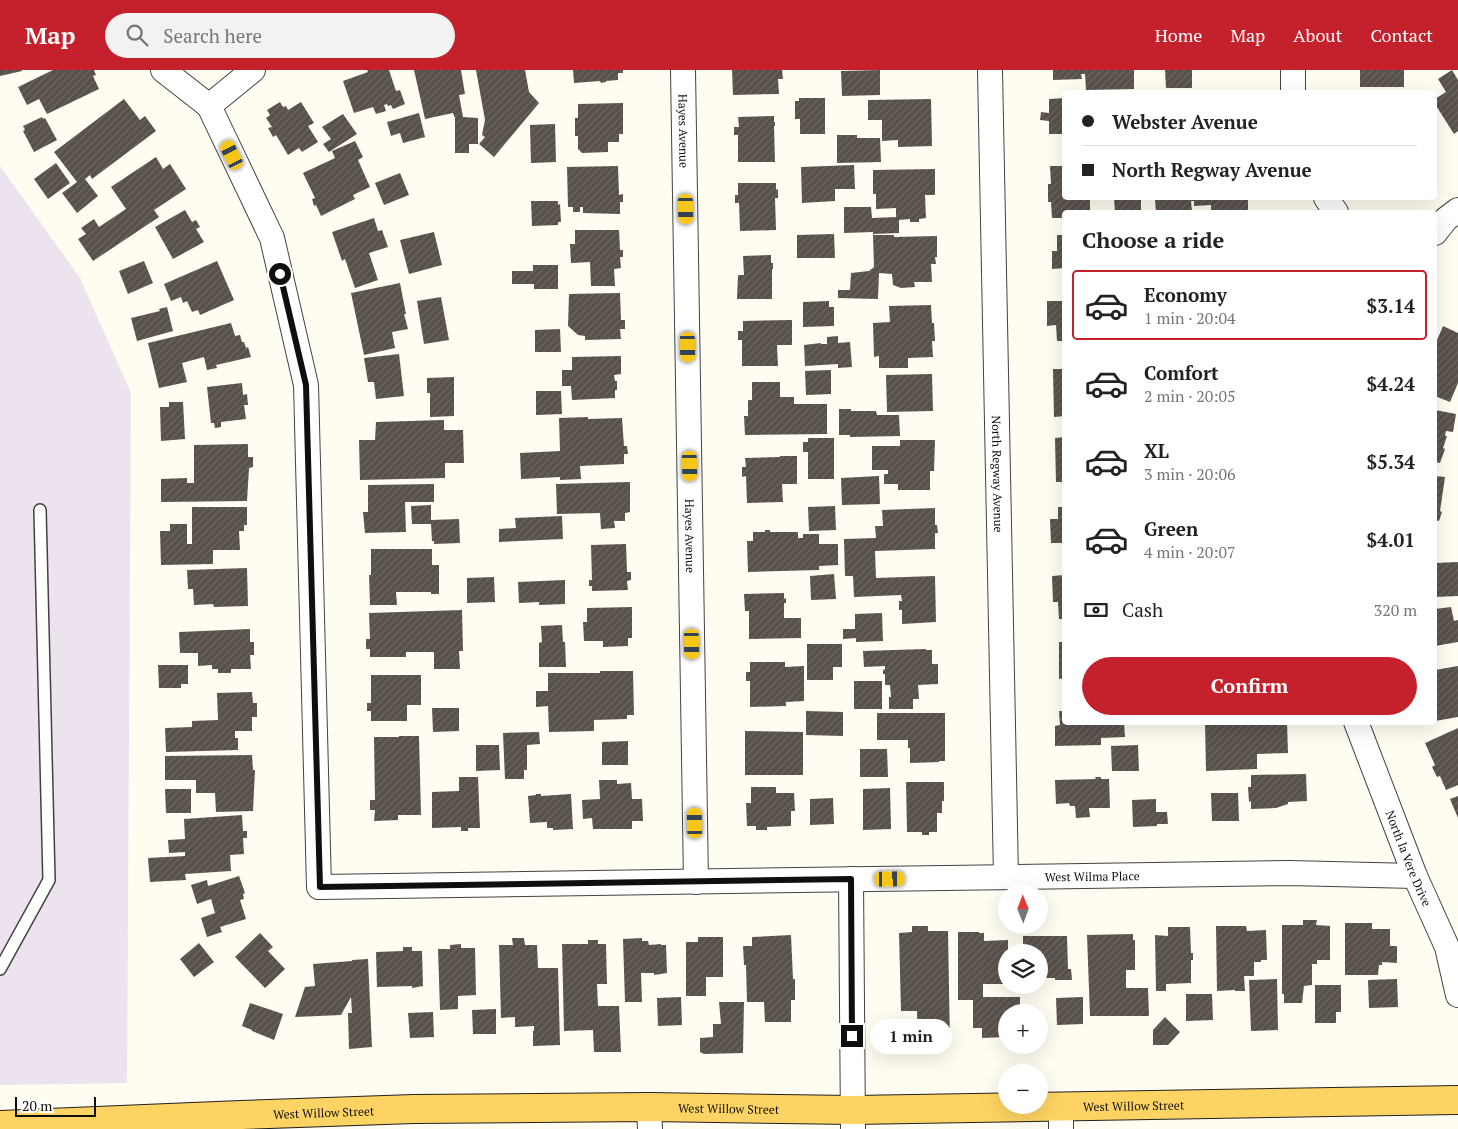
<!DOCTYPE html>
<html lang="en">
<head>
<meta charset="utf-8">
<style>
	body { margin:0; font-family:"PT Serif",serif; background:#f2f2f2; color:#222; height:100vh; display:flex; flex-direction:column; font-size:19px; white-space:nowrap }
	* { box-sizing:border-box; margin:0 }
	p { font-size:16px; color:#767676 }
	.icon { flex:none; width:28px; height:28px; fill:none; stroke:currentColor; stroke-width:2; stroke-linecap:round; stroke-linejoin:round }
	.map { position:relative; flex:1; overflow:hidden }
	.panel { position:absolute; left:1062px; top:140px; width:375px; height:515px; display:flex; flex-direction:column; background:#fff; border-radius:5px; box-shadow:0 5px 20px #0002 }
	.panel>* { flex:none }
	.hud { position:absolute; left:1062px; top:20px; width:375px; height:110px; border-radius:5px; box-shadow:0 5px 20px #0002; display:grid; align-content:center; height:110px; padding:0 20px; background:#fff }
	.needle { width:32px; rotate:359deg }
	.buttons { position:absolute; left:998px; top:814px; display:grid; gap:10px }
	.buttons a { display:grid; place-items:center; width:50px; height:50px; border-radius:50%; background:#fff; box-shadow:0 5px 20px #0002; font-size:25px }
	.scale { position:absolute; left:15px; bottom:12px; width:81px; box-sizing:border-box; padding-left:5px; border:2px solid #0f0f0f; border-top:0; font-size:14px; line-height:18px; white-space:nowrap; color:#0f0f0f; -webkit-text-stroke:4px #fff; paint-order:stroke }
	.end { position:absolute; width:22px; height:22px; margin:-11px; border:6px solid #0f0f0f; background:#fff; box-shadow:0 0 0 2px #fff }
	.from { border-radius:50% }
	.bubble { position:absolute; height:35px; border-radius:18px; background:#fff; box-shadow:0 5px 20px #0002; font-size:16px; font-weight:600; line-height:35px; text-align:center }
	.car { position:absolute; width:15px; height:30px; margin:-15px -8px; border-radius:6px; box-shadow:0 0 4px 1px #0007; background:linear-gradient(#f5c518 24%,#345 0 40%,#f5c518 0 76%,#345 0 86%,#f5c518 0) }
	.hud b { display:flex; align-items:center; gap:18px; height:48px; font-size:19px }
	.hud b+b { border-top:1px solid #e0e0e0 }
	.hud i { width:12px; height:12px; background:#222 }
	ul { padding:0; list-style:none }
	li { display:flex; align-items:center; gap:15px; height:70px; margin:0 10px 8px; padding:0 10px; border:2px solid transparent; border-radius:5px }
	li div { flex:1 }
	li b { display:block; font-size:19px }
	li em { font-style:normal; font-weight:600 }
	li.active { border-color:#c5212c }
	li>.icon { width:45px; height:45px; stroke-width:1.5 }
	h2 { padding:0 20px; font-size:22px; line-height:60px }
	.pay { display:flex; align-items:center; gap:12px; height:55px; padding:0 20px; font-size:19px }
	.pay p { margin-inline-start:auto }
	.button { display:flex; gap:10px; margin-top:auto; padding:10px 20px }
	.button a { flex:1; height:58px; border-radius:30px; background:#c5212c; color:#fff; font-size:20px; font-weight:600; line-height:58px; text-align:center }
	header { display:flex; align-items:center; gap:30px; box-sizing:border-box; height:70px; padding:0 25px; background:#c5212c; color:#fff }
	header strong { font-size:24px }
	nav { display:flex; gap:28px; margin-inline-start:auto; font-size:18px }
	.search { width:350px; height:45px; background:#f2f2f2; display:flex; align-items:center; gap:12px; box-sizing:border-box; padding:0 18px; border-radius:28px; color:#767676; font-size:19px }
	.map>svg:first-child { display:block }
	.industrial { fill:#ece3ee }
	.building { fill:url(#building-hatch) }
	.lines { fill:none; stroke-linecap:round; stroke-linejoin:round }
	.lane-casing { stroke:#424242; stroke-width:14 }
	.street-casing { stroke:#424242; stroke-width:26 }
	.primary-casing { stroke:#202020; stroke-width:30 }
	.lane { stroke:#fff; stroke-width:11 }
	.street { stroke:#fff; stroke-width:24 }
	.primary { stroke:#fdd463; stroke-width:28 }
	.route { stroke:#0f0f0f; stroke-width:6 }
	.labels { text-anchor:middle; dominant-baseline:central; stroke-width:5; stroke-linejoin:round; paint-order:stroke }
	.street-label { font-size:12px; fill:#0f0f0f; stroke:#fff }
</style>
</head>
<body>
<header>
<strong>Map</strong>
<div class="search"><svg class="icon" aria-label="search" viewBox="0 0 24 24"><circle cx="10" cy="10" r="6"/><path d="M15 15l6 6"/></svg>Search here</div>
<nav><a>Home</a><a>Map</a><a>About</a><a>Contact</a></nav>
</header>
<div class="map">
<svg width="1458" height="1059" viewBox="0 0 1458 1059">
	<defs>
		<pattern id="building-hatch" width="6" height="6" patternUnits="userSpaceOnUse" patternTransform="scale(1.25)"><rect width="6" height="6" fill="#58504b"/><path d="M-1 1l2-2M0 6l6-6M5 7l2-2" fill="none" stroke="#6b6561"/></pattern>
	</defs>
	<rect width="100%" height="100%" fill="#fffcf1"/>
	<path class="industrial" d="M0,96L80,208L131,323L127,1013L0,1015Z"/>
	<path class="building" d="M0,0H22V1L0,6Z
		M53,0H94L96,5L93,6L99,19L47,44L39,29L27,35L18,17Z
		M367,0H389L396,21L400,20L405,34L393,39L391,35L388,36L387,34L384,35L386,41L376,44L373,37L354,43L343,11L368,2Z
		M414,0H461L465,24L459,25L463,47L478,48V74H469V83H455V48L453,43L425,49Z
		M476,0H525L529,22L539,33L494,87L479,74L485,67L482,65L485,50Z
		M573,0H623V3H618V10L606,11V12L601,13L600,11L574,13Z
		M732,0H782L783,9H778L779,24L733,25Z
		M880,0V25L842,26L841,1Z
		M1053,0H1134V19L1086,20L1085,4H1081L1082,9L1053,10Z
		M1165,0H1192V18H1166Z
		M1360,0H1404V17H1360Z
		M1452,0L1458,10V61L1454,64L1435,34V29L1446,22L1438,9Z
		M799,28H825V64H800V49H795V31H799Z
		M1065,28V64H1049V51L1040,50L1041,42L1049,43V29Z
		M124,29L140,50L145,46L156,61L92,109L90,105L85,109L98,126L77,143L62,123L77,112L54,82Z
		M931,29L932,76L898,77V70L882,71V50H868V30Z
		M280,32L283,37L286,36L288,40L301,32L314,53L308,56L318,72L302,82L299,78L288,85L276,65L273,67L268,58L272,57L266,48L270,45L267,40Z
		M623,33V64H619V72H608V82L582,83L578,79V66H575V48H578V34Z
		M419,43L425,67L403,73L400,63L391,66L387,52Z
		M343,44L357,64L329,82L323,74L331,69L322,57Z
		M774,46V52H775V56H774L775,92H738V65H734V57H739L738,47Z
		M42,47L43,49L45,48L57,70L34,82L23,61L25,60L23,56Z
		M555,54L556,92L531,93L530,55Z
		M837,65H857V68H880L881,92L837,93Z
		M355,71L363,87L358,90L370,117L353,125L355,129L321,146L316,135L314,136L312,129L315,128L303,103L335,88L332,81Z
		M156,87L163,99L170,94L186,119L154,140L159,147L93,191L78,169L86,164L81,158L94,149L99,157L126,139L111,117Z
		M56,93L70,113L48,129L34,109Z
		M854,95L855,119H835V131L802,133L801,97Z
		M618,96L619,125L623,124V132H620V144L583,143V137H580V142H573V137H568L567,97Z
		M1050,96H1065V128H1090V142H1065V148H1052L1051,132H1048V114H1051Z
		M935,99V125H925L926,148L919,149V152H910V149L899,150V163L873,164V162L844,163V137H871L872,148L896,147V138L876,139V124H873V100Z
		M400,103L409,125L384,135L375,113Z
		M738,113H776V120L778,119V128H775L776,160L740,161L739,133H735V125H738Z
		M1114,128H1141V142H1115Z
		M1163,128H1248V140L1211,142V135L1194,136V131H1191L1192,142H1156L1155,130L1163,129Z
		M531,131H558V135L560,134L561,152H558V155L532,156Z
		M185,140L192,152L196,150L200,157L196,159L204,172L173,189L155,157Z
		M374,148L378,161L382,160L388,177L369,183L378,210L355,218L345,189L342,191L332,162Z
		M575,160H619L620,180H623V187H620L621,198L614,199L615,216H591L590,192L571,193L570,174H575Z
		M434,162L442,195L409,204L400,170Z
		M1063,163H1065V198L1052,199V181H1057V165H1063Z
		M834,164L835,188H797V165Z
		M873,165H894V167L937,166V187H935L936,194H931L932,212H914L915,217L901,218L893,215L892,204L879,203L878,229L838,228V220H850L851,203L869,201L874,197Z
		M771,185V193H773V199H772V229H737L738,205H744L743,186Z
		M144,191L153,213L128,224L119,201Z
		M217,191L234,230L200,245L198,240L192,242L187,231L183,233L181,227L171,231L164,214Z
		M533,195H558V219H534V214H512V201H533Z
		M400,213L406,244H404L408,259L392,262L395,278L364,285L351,223Z
		M620,223L621,250H625V259H620L621,269L585,270V266L578,265L568,256L569,224Z
		M441,227L449,270L424,274L417,231Z
		M829,231V237H834V256L803,257V232Z
		M1047,231H1065V271H1057L1056,255L1047,256Z
		M931,235L932,253H934L935,271H932L933,287L908,288V298H879V286L874,287L873,253L890,252L889,236Z
		M167,237L173,261L137,271L131,248L160,241L159,239Z
		M792,250V275H777L778,296H742V270H738V261H743V251Z
		M231,253L235,266L240,265L242,272H244L246,278L248,277L251,287L216,295L217,298L207,300L204,287L182,293L187,312L159,318L148,273Z
		M1443,256L1458,263V313L1450,332L1435,326V275Z
		M560,259L561,282H535V260Z
		M838,266V273L850,272L852,297L838,298V294L805,296L804,275L821,273V274H827V267Z
		M399,284L404,326L376,329L374,312H368L364,288Z
		M621,286V304L614,305L615,311H617V320H615V328L572,330L571,316H562V300H572V287Z
		M1053,299H1065V346L1054,347Z
		M831,300V324L806,325L805,301Z
		M932,304L933,341L887,342L886,305Z
		M454,307V346L430,347V323H427V308Z
		M752,312H780V327H794V334H827V364L745,365L744,346H748V330H752Z
		M242,313L243,325L247,324L248,335H244L246,349L221,352V357L215,358L214,353H211L207,317Z
		M536,321H561L562,344L536,345Z
		M169,332H183L185,369L161,371L160,337H169Z
		M839,339H851V341H876L877,345H899L900,366L850,367V365H839Z
		M1435,340L1456,344L1453,362L1446,361L1445,366H1447L1443,378L1445,379L1440,393L1435,392Z
		M588,347V349L622,348L624,376H627L628,384H624V394L580,396L581,409L560,410V407L521,409L520,383L560,381L559,348Z
		M444,350V360H463L464,393H445V408L360,410L359,370H375L376,352Z
		M1065,367V412H1056L1055,368Z
		M808,368H834V409H808V382H803V372H808Z
		M900,370H935L934,401H930V420H898V414H884V404H888V400H872V376H900Z
		M248,374V387H253V397L249,398L247,431L161,432V409L187,408V413H194V375Z
		M780,386H797V414H782L783,432L747,433L746,406L742,407V397H746L745,388L780,387Z
		M879,406L880,434L842,435L841,408Z
		M1435,406L1445,407L1440,441L1442,442L1439,451L1435,450Z
		M630,412V442L625,443V451H614L615,458L601,459L600,443L557,444L556,414Z
		M434,414V432H405L406,462L365,463L363,442H368V415Z
		M431,435V450L459,449L460,473L434,474V471H432L431,454H412L411,436Z
		M835,436L836,460L809,461L808,437Z
		M192,437H247V455H244V461H239L240,480H213V494L161,495L160,461H170V454H187V474H192Z
		M1058,437H1065V473H1051L1050,449H1058Z
		M935,438V455H937L938,463H935V479L875,481L876,508L935,506L936,552L902,554V540H899V531H902L901,525L854,527L853,506H845L844,469L876,468L875,456H883L882,440Z
		M562,446L563,469L499,472V459L516,458L515,448Z
		M765,460H770V462H798V468H803V464H819V474H838V495L819,496V500L748,502L747,471H753V462H765Z
		M626,474L627,502H631V510L627,511L628,520L592,521V516H589V510H592L591,475Z
		M371,479H432V495H439V524H431V522H396L397,535H370L369,505H371Z
		M1458,492V526L1435,527V493Z
		M247,498L248,536L214,537L213,534L194,535L193,519H188L187,500Z
		M834,504L836,529L811,530L810,506Z
		M1065,505V549H1059L1058,532H1053L1052,506Z
		M494,507L495,532L467,533V508Z
		M565,510V534L539,535V532L519,533L518,512Z
		M784,523V529L786,528V533H784V548H801V568L749,569V541H745L744,524Z
		M632,537V568H628V576L603,577V571H584L583,552H587V538Z
		M1451,537L1454,551L1458,550V572L1435,576V539Z
		M462,540L463,581H459L460,599H434V582H406V587H370V579H366V569H370L369,543Z
		M882,543L883,571L856,572V568L843,569V559H855V544Z
		M562,555L563,572H565L566,597H539V573L542,572L541,556Z
		M250,559V572H254V585H250L251,599H231V603H218V599H212V595L198,596V583H180L179,562Z
		M1059,572H1065V608L1059,609Z
		M807,574H842V597H833V610H807Z
		M926,579V580H932V594H938V614L918,615L919,629H913V639H889V627H891L890,615H885V604H883V600L885,599V596L864,597L863,581Z
		M750,592H785V597L804,596V631L786,632V636L750,637V611H746V602H750Z
		M158,595H188V614H181V618H159Z
		M1458,596V647L1435,651V600Z
		M600,601H633L634,645H627V649L594,650V661L549,662L548,636L536,637V621H548V603H600Z
		M371,605H421V635H407V651H371V641H367V633H371Z
		M854,611H882V639H854Z
		M252,622L253,633H257V647H252V661H235V668H238V680L166,682L165,658L192,657V651L218,650L217,623Z
		M432,638H459V661L433,662Z
		M806,641L843,642V666L806,665Z
		M1059,641H1065V652H1124L1125,667L1101,668V675L1055,676V656L1060,655Z
		M877,643H945V691H939V692L910,693V678H908V670H877Z
		M1214,652H1287L1288,683L1257,684V699L1206,701L1205,653Z
		M1458,658V715L1446,720L1440,706L1437,707L1432,697L1435,695L1425,673Z
		M745,661L803,662V705H745Z
		M539,662L540,674L527,675V700H524V709H505L503,663Z
		M399,666H419L421,745H398V750L374,751L375,740H370V730H375L374,667H399Z
		M628,671V695H602V672Z
		M476,675H499L500,700L476,701Z
		M1138,675L1139,701H1112L1111,676Z
		M860,679H887L888,707H860Z
		M252,685L253,700H255L253,741L216,742L215,723H196V710H165V686Z
		M1306,704L1307,731L1288,732V734L1276,738L1251,739V731L1249,732L1248,717H1251V705Z
		M459,707H478L480,758H468V761H461V757L432,758V722L459,721Z
		M1095,707H1101V709H1109L1110,738H1089L1090,747L1076,748L1075,736H1070L1069,733L1056,734L1055,710L1096,709Z
		M599,710H617V714L631,713L632,729H642L643,751H632V759H593L592,748L583,749L582,730L600,729Z
		M906,712H944V731H942V743H937V762H929V765H922V762H907Z
		M751,717H776V723H794L795,741H791V756L767,757V760H756V756H747L746,733H751Z
		M890,718L891,759L863,760V719Z
		M165,719H191V743H166Z
		M1211,723H1238L1239,751H1212Z
		M536,724H541V726L571,724L573,759L553,760V758H547V752L530,753L528,726L536,725Z
		M1458,726V748L1450,729Z
		M833,728L834,754L810,755V729Z
		M1156,729V742H1167L1168,754H1157V756L1133,757L1132,730Z
		M242,745L243,761H247V768H243L244,784L230,785L231,801L185,804L186,810L150,812L148,788L185,786V782L169,783L168,770L185,769L184,749Z
		M239,806L245,823L243,824L244,829L240,830L246,849L220,857L222,862L207,867L201,848L215,843L211,829L197,834L191,815L207,810L208,816Z
		M1303,850H1317L1316,855L1330,856V890H1317V894H1312V915L1304,916L1302,933H1284V924H1282V855H1303Z
		M1345,853H1372V859H1390V876H1397V893L1382,892V895H1379L1378,905H1345Z
		M912,856H928V861H948L950,974H918L917,941H901L899,863L912,862Z
		M1216,856H1246L1247,861L1266,860L1267,890H1261V892H1254V906H1244L1245,921H1235V920L1217,921Z
		M1168,857H1190L1191,883H1193V890H1191V913L1166,914V921H1156L1155,865L1168,866Z
		M958,862H979V863H984V871L1008,870V879H1011V882H1006V914H983V927H1020V942H1006V967L982,968V958H973V930H958Z
		M260,863L273,877L268,881L285,899L265,918L235,887Z
		M1133,864V870H1135V900H1126V918H1148L1149,946H1090L1087,865Z
		M791,865L793,909H795V930H791V952H765L764,932H747L746,895H744L743,876H752V867Z
		M1023,866H1067L1068,899H1071L1072,910H1055V908H1039V882H1023Z
		M698,867H723V907H706V926H686V872H698Z
		M512,868H524L525,875H537L538,898H558L560,975L533,976V961H534V956L515,957V947L501,948L499,875H513Z
		M642,868V871H648L649,875L661,874V875H666L667,903L654,905V903H641L642,932H625L623,869Z
		M588,870H598V874H606L607,914H597L598,936H619L621,982H594L593,960L564,961L562,874H588Z
		M199,873L214,892L194,907L180,889Z
		M461,874V878H475L476,925L458,926V939L440,940L438,879H450V875Z
		M403,877H412V881H422L423,916L412,918V916L377,917L376,882L403,881Z
		M368,889L372,977L349,979L348,943H352L351,927L341,945L295,947L305,917L315,916L313,894L352,891V890Z
		M1277,909L1278,960L1251,961L1249,910Z
		M1397,909L1398,937L1369,938L1368,910Z
		M1315,915H1341V942H1336V953H1315Z
		M1186,924H1212L1213,950L1186,951Z
		M681,927L682,955L658,956L657,928Z
		M1083,927V954L1057,955L1056,928Z
		M719,932H744L743,983L704,984L700,982V968L713,967V954H721Z
		M250,933L283,944L274,970L252,961V960L242,956Z
		M496,939V964H473L472,940Z
		M433,942L434,967L410,968L408,943Z
		M1165,947L1180,962L1168,975H1153V960Z"/>
	<g class="lines">
		<g class="lane-casing">
			<path id="lane" d="M0,899L49,810L40,440"/>
		</g>
		<g class="street-casing">
			<g id="street">
				<path id="s1" d="M163,0L209,36L272,168L306,315L319,817L1289,803L1415,806"/>
				<path id="s2" d="M683,0L696,812"/>
				<path id="s3" d="M990,0L1006,807"/>
				<path d="M1293,0V22"/>
				<path d="M209,36L253,0"/>
				<path d="M1326,128L1336,142"/>
				<path d="M1435,163L1446,149L1458,140"/>
				<path id="s4" d="M1356,652L1415,806L1447,877L1458,925"/>
				<path d="M851,809L853,1059"/>
				<path d="M649,1037L650,1059"/>
				<path d="M1061,1037V1059"/>
			</g>
		</g>
		<g class="primary-casing">
			<g id="primary">
				<path id="s5" d="M0,1055L241,1045L414,1039L649,1037L853,1040L1458,1030"/>
			</g>
		</g>
		<use href="#lane" class="lane"/>
		<use href="#street" class="street"/>
		<use href="#primary" class="primary"/>
	</g>
	<g class="lines">
		<path class="route" d="M280,204L306,315L320,817L851,809L852,966"/>
	</g>
	<g class="labels">
		<g class="street-label">
			<text stroke="none"><textPath href="#s2" startOffset="61">Hayes Avenue</textPath></text>
			<text stroke="none"><textPath href="#s3" startOffset="404">North Regway Avenue</textPath></text>
			<text stroke="none"><textPath href="#s2" startOffset="466">Hayes Avenue</textPath></text>
			<text stroke="none"><textPath href="#s4" startOffset="146">North la Vere Drive</textPath></text>
			<text stroke="none"><textPath href="#s1" startOffset="1631">West Wilma Place</textPath></text>
			<text stroke="none"><textPath href="#s5" startOffset="1134">West Willow Street</textPath></text>
			<text stroke="none"><textPath href="#s5" startOffset="729">West Willow Street</textPath></text>
			<text stroke="none"><textPath href="#s5" startOffset="324">West Willow Street</textPath></text>
		</g>
	</g>
</svg>
<div class="buttons">
<a><svg class="needle" viewBox="-14 -14 28 28"><path d="M0-13l5 13h-10z" fill="#e53935"/><path d="M0 13l5-13h-10z" fill="#767676"/></svg></a>
<a><svg class="icon" aria-label="layers" viewBox="0 0 24 24"><path d="M12 4l9 5-9 5-9-5zM3 14l9 5 9-5"/></svg></a>
<a>+</a>
<a>−</a>
</div>
<div class="scale">20 m</div>
<i class="end from" style="left:280px;top:204px"></i>
<i class="end" style="left:852px;top:966px"></i>
<div class="bubble" style="left:870px;top:949px;width:82px">1 min</div>
<i class="car" style="left:232px;top:85px;rotate:334deg"></i>
<i class="car" style="left:686px;top:139px;rotate:179deg"></i>
<i class="car" style="left:688px;top:277px;rotate:179deg"></i>
<i class="car" style="left:690px;top:396px;rotate:179deg"></i>
<i class="car" style="left:692px;top:574px;rotate:179deg"></i>
<i class="car" style="left:695px;top:753px;rotate:359deg"></i>
<i class="car" style="left:890px;top:809px;rotate:89deg"></i>
<div class="hud">
<b><i class="from"></i>Webster Avenue</b>
<b><i></i>North Regway Avenue</b>
</div>
<section class="panel">
<h2>Choose a ride</h2>
<ul>
<li class="active"><svg class="icon" aria-label="car" viewBox="0 0 24 24"><path d="M5 17H2v-5l4-1 3-4h7l3 4 3 1v5h-3M9 17h6M6 11h13"/><circle cx="7" cy="17" r="2"/><circle cx="17" cy="17" r="2"/></svg><div><b>Economy</b><p>1 min · 20:04</p></div><em>$3.14</em></li>
<li><svg class="icon" aria-label="car" viewBox="0 0 24 24"><path d="M5 17H2v-5l4-1 3-4h7l3 4 3 1v5h-3M9 17h6M6 11h13"/><circle cx="7" cy="17" r="2"/><circle cx="17" cy="17" r="2"/></svg><div><b>Comfort</b><p>2 min · 20:05</p></div><em>$4.24</em></li>
<li><svg class="icon" aria-label="car" viewBox="0 0 24 24"><path d="M5 17H2v-5l4-1 3-4h7l3 4 3 1v5h-3M9 17h6M6 11h13"/><circle cx="7" cy="17" r="2"/><circle cx="17" cy="17" r="2"/></svg><div><b>XL</b><p>3 min · 20:06</p></div><em>$5.34</em></li>
<li><svg class="icon" aria-label="car" viewBox="0 0 24 24"><path d="M5 17H2v-5l4-1 3-4h7l3 4 3 1v5h-3M9 17h6M6 11h13"/><circle cx="7" cy="17" r="2"/><circle cx="17" cy="17" r="2"/></svg><div><b>Green</b><p>4 min · 20:07</p></div><em>$4.01</em></li>
</ul>
<div class="pay"><svg class="icon" aria-label="cash" viewBox="0 0 24 24"><path d="M3 7h18v10H3z"/><circle cx="12" cy="12" r="2"/></svg>Cash<p>320 m</p></div>
<div class="button"><a>Confirm</a></div>
</section>
</div>
</body>
</html>
